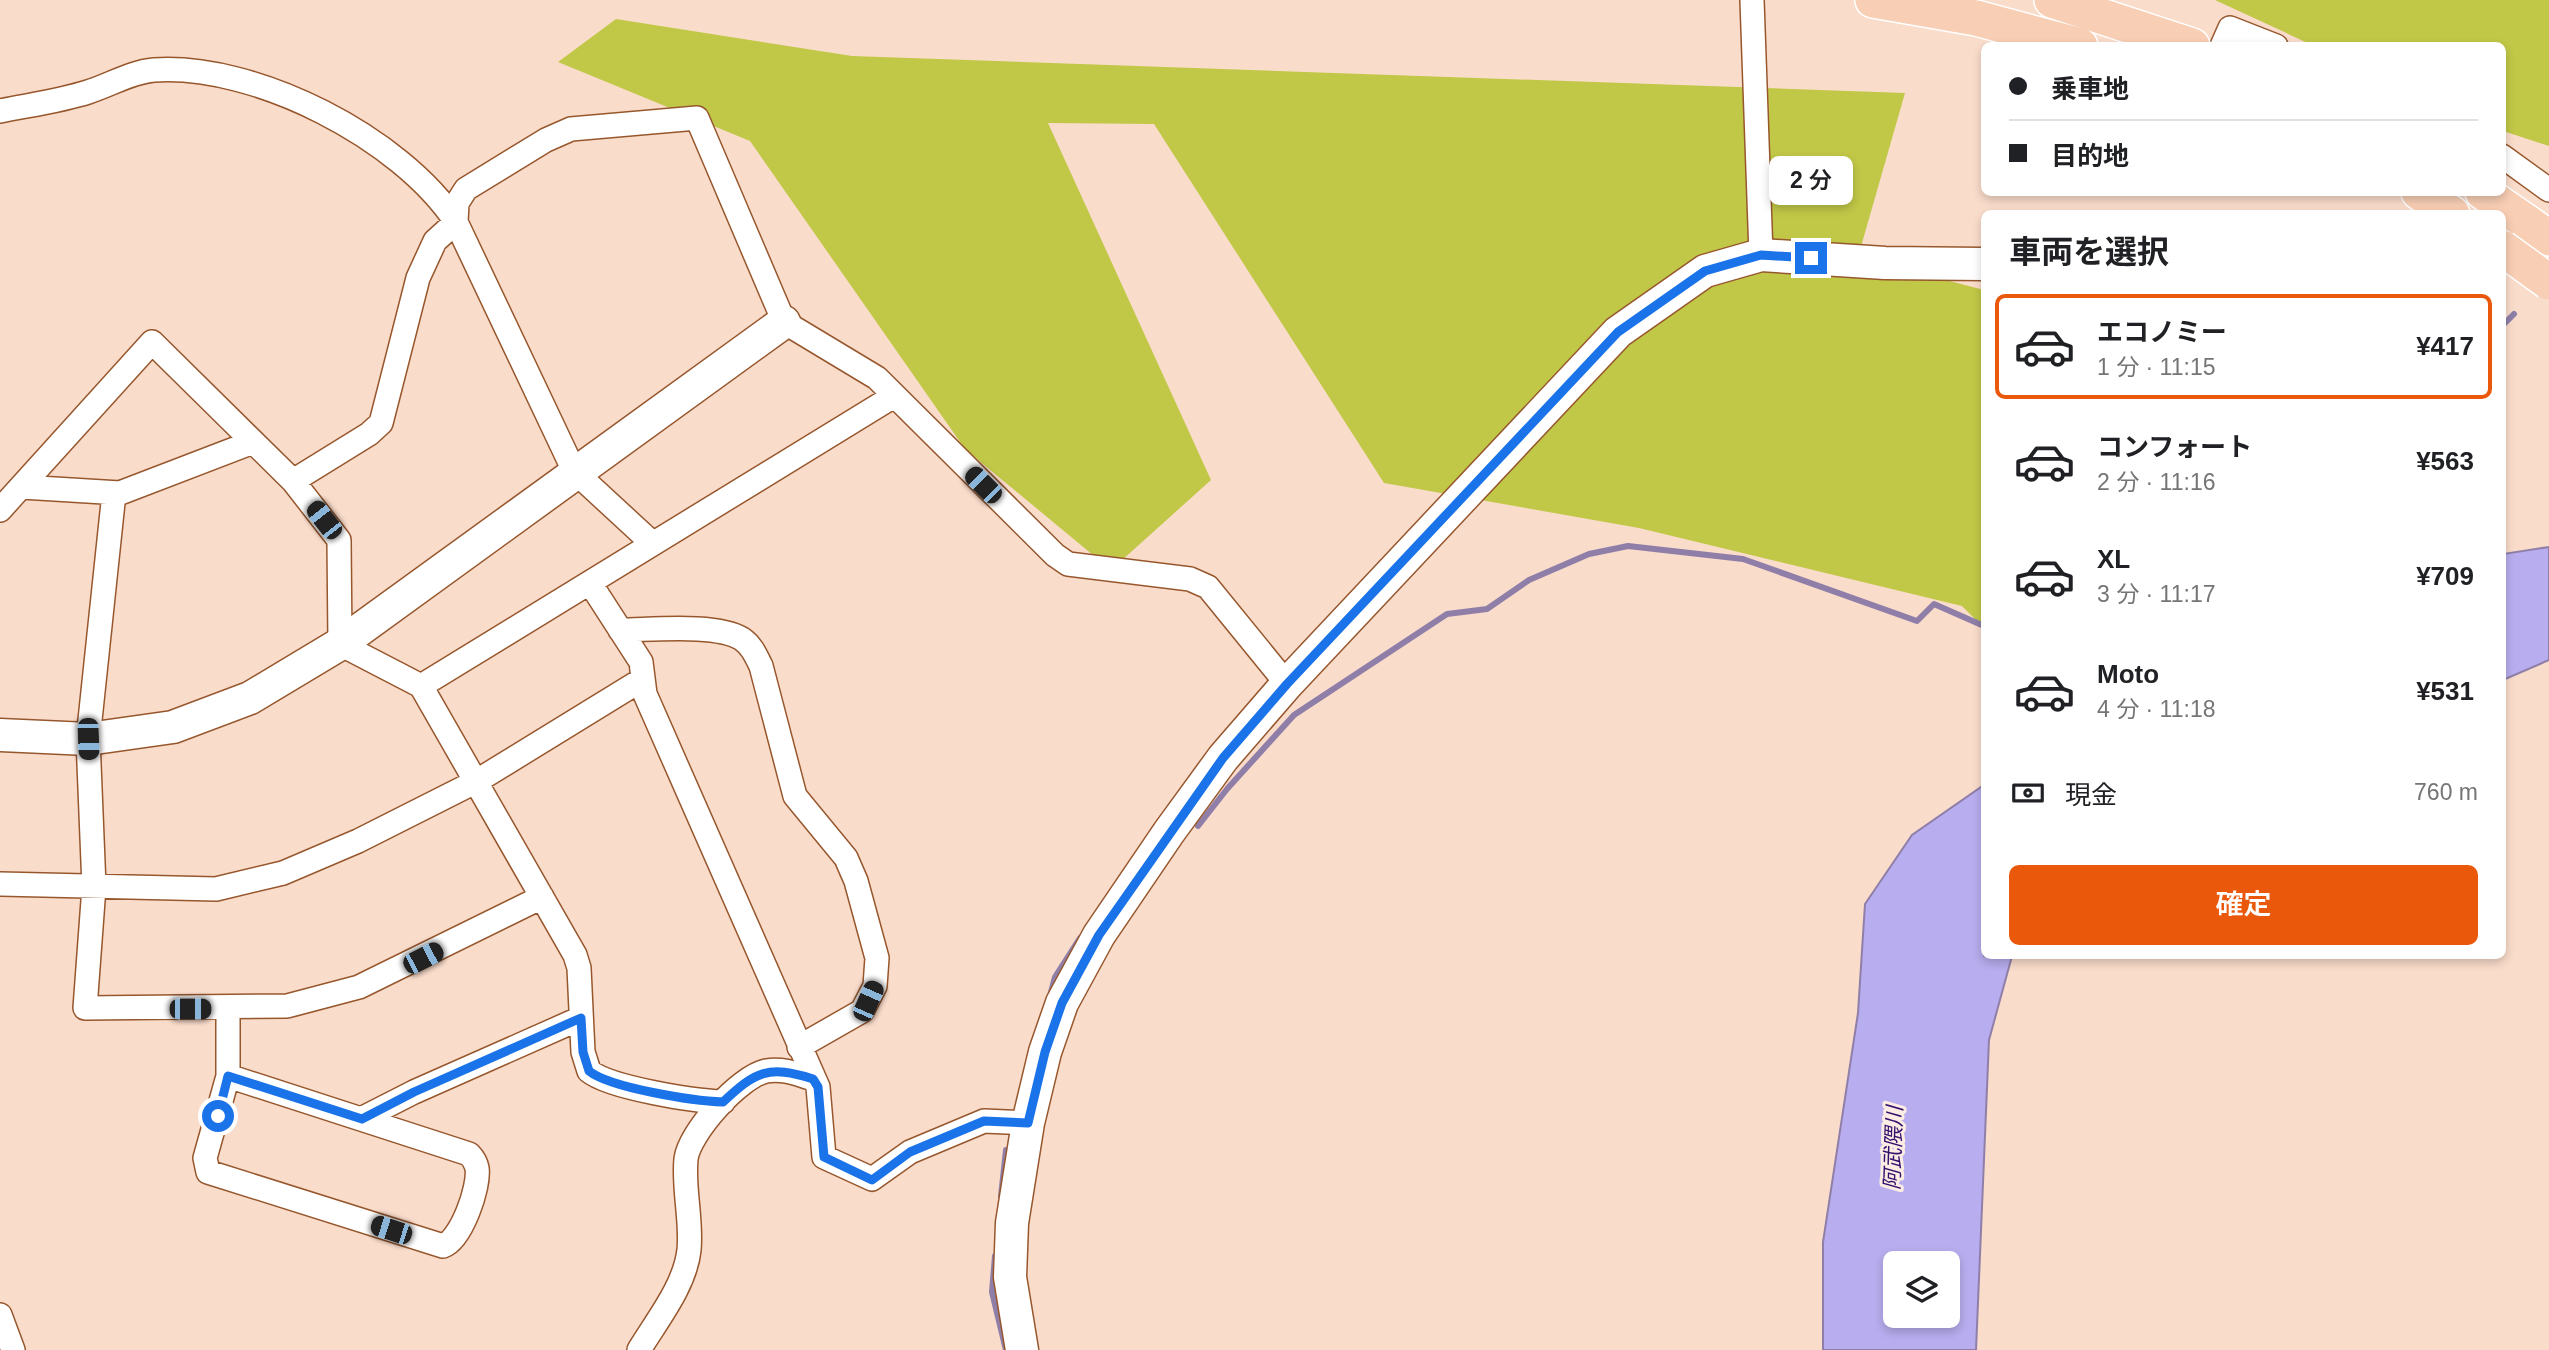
<!DOCTYPE html>
<html lang="ja">
<head>
<meta charset="utf-8">
<style>
	body { margin:0; font-family:Arial,"Noto Sans JP",sans-serif; background:#f6f6f6; color:#202124; height:100vh; display:flex; flex-direction:column; font-size:26px; white-space:nowrap }
	* { box-sizing:border-box; margin:0 }
	p { font-size:23px; color:#757577 }
	.icon { flex:none; width:38px; height:38px; fill:none; stroke:currentColor; stroke-width:2; stroke-linecap:round; stroke-linejoin:round }
	.map { position:relative; flex:1; overflow:hidden }
	.drawer { position:absolute; left:1981px; top:210px; width:525px; height:749px; display:flex; flex-direction:column; background:#fff; border-radius:10px; box-shadow:0 4px 10px #0003 }
	.drawer>* { flex:none }
	.hud { position:absolute; left:1981px; top:42px; width:525px; height:154px; border-radius:10px; box-shadow:0 4px 10px #0003; display:grid; align-content:center; height:154px; padding:0 28px; background:#fff }
	.fabs { position:absolute; left:1883px; top:1251px; display:grid; gap:14px }
	.fabs a { display:grid; place-items:center; width:77px; height:77px; border-radius:10px; background:#fff; box-shadow:0 4px 10px #0003; font-size:35px }
	.end { position:absolute; width:32px; height:32px; margin:-16px; border:9px solid #1a73e8; background:#fff; box-shadow:0 0 0 4px #fff }
	.from { border-radius:50% }
	.bubble { position:absolute; height:49px; border-radius:10px; background:#fff; box-shadow:0 4px 10px #0003; font-size:23px; font-weight:600; line-height:49px; text-align:center }
	.car { position:absolute; width:21px; height:42px; margin:-21px -10px; border-radius:9px; box-shadow:0 0 5px 2px #0007; background:linear-gradient(#222 24%,#8ab4d8 0 40%,#222 0 76%,#8ab4d8 0 86%,#222 0) }
	.hud b { display:flex; align-items:center; gap:24px; height:66px; font-size:26px }
	.hud b+b { border-top:2px solid #e0e0e0 }
	.hud i { width:18px; height:18px; background:#202124 }
	ul { padding:0; list-style:none }
	li { display:flex; align-items:center; gap:21px; height:105px; margin:0 14px 10px; padding:0 14px; border:4px solid transparent; border-radius:10px }
	li div { flex:1 }
	li b { display:block; font-size:26px }
	li em { font-style:normal; font-weight:600 }
	li.selected { border-color:#ea580c }
	li>.icon { width:63px; height:63px; stroke-width:1.5 }
	h2 { padding:0 28px; font-size:32px; line-height:84px }
	.pay { display:flex; align-items:center; gap:18px; height:77px; padding:0 28px; font-size:26px }
	.pay p { margin-inline-start:auto }
	.cta { display:flex; gap:14px; margin-top:auto; padding:14px 28px }
	.cta a { flex:1; height:80px; border-radius:10px; background:#ea580c; color:#fff; font-size:28px; font-weight:600; line-height:80px; text-align:center }
	.map>svg:first-child { display:block }
	.green { fill:#c1c847 }
	.water { fill:#b8adee; stroke:#8f7fa8; stroke-width:2; fill-rule:evenodd }
	.lines { fill:none; stroke-linecap:round; stroke-linejoin:round }
	.stream { stroke:#8f7fa8; stroke-width:6 }
	.street-casing { stroke:#97572d; stroke-width:26 }
	.secondary-casing { stroke:#97572d; stroke-width:35 }
	.primary-casing { stroke:#fff; stroke-width:38 }
	.street { stroke:#fff; stroke-width:23 }
	.secondary { stroke:#fff; stroke-width:32 }
	.primary { stroke:#f8ceb4; stroke-width:35 }
	.primary-bridge-casing { stroke:#fff; stroke-width:38; stroke-linecap:butt }
	.primary-bridge { stroke:#f8ceb4; stroke-width:35 }
	.route { stroke:#1a73e8; stroke-width:9 }
	.labels { text-anchor:middle; dominant-baseline:central; stroke-width:6; stroke-linejoin:round; paint-order:stroke }
	.water-label { font-size:21px; font-style:italic; fill:#330f6e; stroke:#fcede4 }
</style>
</head>
<body>
<div class="map">
<svg width="2549" height="1350" viewBox="0 0 2549 1350">
	<rect width="100%" height="100%" fill="#fadccb"/>
	<path class="green" d="M2215,0H2549V146L2503,131L2502,46L2312,45Z
		M616,19L852,56L1905,93L1858,257L1984,290V628L1962,606L1639,528L1384,483L1154,124L1048,123L1211,480L1111,570L965,449L750,141L558,62Z"/>
	<path class="water" d="M2549,547V660L2503,680V554Z
		M1984,785V956H2012L1989,1040L1976,1350H1823V1242L1858,1013L1865,904L1912,835ZM1895,1264H1948V1316H1895Z"/>
	<g class="lines">
		<path class="stream" d="M2502,326L2514,314
			M1198,826L1227,789L1294,715L1447,614L1487,609L1529,580L1589,554L1628,546L1743,559L1917,621L1934,604L1984,626
			M1050,996L1055,977L1080,938
			M1001,1196L1006,1150
			M995,1256L992,1292L1006,1350"/>
		<g class="street-casing">
			<path id="street" d="M1752,0L1761,255
				M2222,46L2230,28L2276,46
				M0,111C29,105 60,101 88,92C110,85 131,72 154,70C255,63 401,138 456,222L574,471L652,543
				M2502,156L2549,190
				M293,481L369,434L381,423L418,278L435,241L456,222L457,203L466,189L546,140L571,129L697,118L784,322L877,378L1055,555L1068,564L1190,579L1208,587L1287,684
				M22,487L120,493L253,442
				M114,493L88,739L94,887L85,1008L287,1006L359,987L542,897
				M0,510L152,342L293,481L339,540L340,644L421,686L575,955L579,968L583,1052L589,1071C610,1088 694,1101 723,1102
				M590,583L641,662L645,694L818,1087L824,1157L872,1179L910,1152L984,1121L1028,1123
				M620,630C650,630 717,623 742,639C752,646 756,656 761,666L795,796L846,858L856,881L877,958L875,986L862,1011L799,1047
				M421,686L894,396
				M0,884L216,889L283,873L358,841L477,781L643,679
				M228,1076L469,1154C473,1158 476,1163 477,1168C480,1187 461,1240 443,1246L208,1172L205,1158L228,1076V1009
				M361,1119L414,1092L581,1018
				M0,1315L13,1350
				M639,1350C657,1320 685,1286 689,1250C692,1220 683,1189 686,1159C689,1133 739,1077 766,1071C783,1068 797,1074 813,1079"/>
		</g>
		<g class="secondary-casing">
			<path id="secondary" d="M0,735L88,739L173,727L250,698L340,644L784,322
				M1022,1350L1010,1277L1012,1223L1028,1123L1045,1052L1062,1003L1099,935L1169,832L1223,758L1287,684L1618,332L1705,271L1761,255L1885,263L1984,264"/>
		</g>
		<g class="primary-casing">
			<path id="primary" d="M1873,0L1976,18L2080,46
				M2052,0L2192,46
				M2419,192L2452,214
				M2483,192L2549,238"/>
		</g>
		<use href="#street" class="street"/>
		<use href="#secondary" class="secondary"/>
		<use href="#primary" class="primary"/>
		<g class="primary-bridge-casing">
			<path id="primary-bridge" d="M2502,248L2549,282"/>
		</g>
		<use href="#primary-bridge" class="primary-bridge"/>
	</g>
	<g class="lines">
		<path class="route" d="M218,1116L228,1076L362,1119L414,1092L581,1018L583,1052L589,1071C610,1088 694,1101 723,1102C756,1071 768,1065 813,1079L818,1087L824,1157L872,1180L910,1152L984,1121L1028,1123L1045,1052L1062,1003L1099,935L1223,758L1287,684L1618,332L1705,271L1761,255L1811,258"/>
	</g>
	<g class="labels">
		<g class="water-label">
			<text transform="translate(1893 1148) rotate(-88)">阿武隈川</text>
		</g>
	</g>
</svg>
<div class="fabs">
<a><svg class="icon" aria-label="layers" viewBox="0 0 24 24"><path d="M12 4l9 5-9 5-9-5zM3 14l9 5 9-5"/></svg></a>
</div>
<i class="end from" style="left:218px;top:1116px"></i>
<i class="end" style="left:1811px;top:258px"></i>
<div class="bubble" style="left:1769px;top:156px;width:84px">2 分</div>
<i class="car" style="left:983px;top:485px;rotate:315deg"></i>
<i class="car" style="left:324px;top:520px;rotate:322deg"></i>
<i class="car" style="left:88px;top:739px;rotate:178deg"></i>
<i class="car" style="left:423px;top:958px;rotate:63deg"></i>
<i class="car" style="left:868px;top:1001px;rotate:24deg"></i>
<i class="car" style="left:190px;top:1009px;rotate:90deg"></i>
<i class="car" style="left:391px;top:1230px;rotate:288deg"></i>
<div class="hud">
<b><i class="from"></i>乗車地</b>
<b><i></i>目的地</b>
</div>
<section class="drawer">
<h2>車両を選択</h2>
<ul>
<li class="selected"><svg class="icon" aria-label="car" viewBox="0 0 24 24"><path d="M5 17H2v-5l4-1 3-4h7l3 4 3 1v5h-3M9 17h6M6 11h13"/><circle cx="7" cy="17" r="2"/><circle cx="17" cy="17" r="2"/></svg><div><b>エコノミー</b><p>1 分 · 11:15</p></div><em>¥417</em></li>
<li><svg class="icon" aria-label="car" viewBox="0 0 24 24"><path d="M5 17H2v-5l4-1 3-4h7l3 4 3 1v5h-3M9 17h6M6 11h13"/><circle cx="7" cy="17" r="2"/><circle cx="17" cy="17" r="2"/></svg><div><b>コンフォート</b><p>2 分 · 11:16</p></div><em>¥563</em></li>
<li><svg class="icon" aria-label="car" viewBox="0 0 24 24"><path d="M5 17H2v-5l4-1 3-4h7l3 4 3 1v5h-3M9 17h6M6 11h13"/><circle cx="7" cy="17" r="2"/><circle cx="17" cy="17" r="2"/></svg><div><b>XL</b><p>3 分 · 11:17</p></div><em>¥709</em></li>
<li><svg class="icon" aria-label="car" viewBox="0 0 24 24"><path d="M5 17H2v-5l4-1 3-4h7l3 4 3 1v5h-3M9 17h6M6 11h13"/><circle cx="7" cy="17" r="2"/><circle cx="17" cy="17" r="2"/></svg><div><b>Moto</b><p>4 分 · 11:18</p></div><em>¥531</em></li>
</ul>
<div class="pay"><svg class="icon" aria-label="cash" viewBox="0 0 24 24"><path d="M3 7h18v10H3z"/><circle cx="12" cy="12" r="2"/></svg>現金<p>760 m</p></div>
<div class="cta"><a>確定</a></div>
</section>
</div>
</body>
</html>
